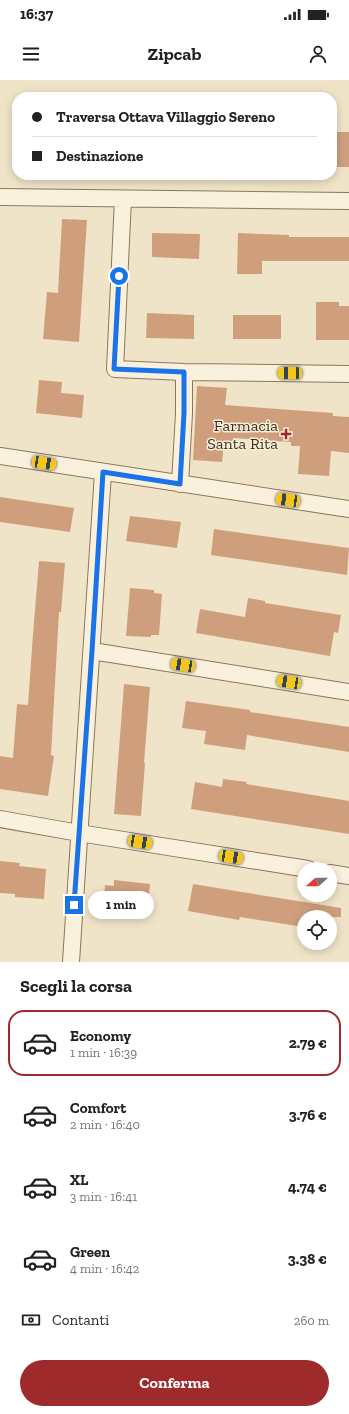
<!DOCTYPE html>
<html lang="it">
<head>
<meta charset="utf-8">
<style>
	body { margin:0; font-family:"Zilla Slab",serif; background:#f6f6f6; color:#222; height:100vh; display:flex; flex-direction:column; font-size:15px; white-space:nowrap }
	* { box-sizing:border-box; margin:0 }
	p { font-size:13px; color:#767676 }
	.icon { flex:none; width:22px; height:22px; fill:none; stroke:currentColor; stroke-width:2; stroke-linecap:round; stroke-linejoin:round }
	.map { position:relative; height:882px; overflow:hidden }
	.side { display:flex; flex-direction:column; background:#fff; flex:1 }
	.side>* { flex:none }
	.top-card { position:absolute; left:12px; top:12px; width:325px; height:88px; border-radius:16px; box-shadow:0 2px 10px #0003; display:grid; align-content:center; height:88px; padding:0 20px; background:#fff }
	.needle { width:26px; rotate:249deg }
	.controls { position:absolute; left:297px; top:782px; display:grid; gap:8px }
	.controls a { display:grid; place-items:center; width:40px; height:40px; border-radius:50%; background:#fff; box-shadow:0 2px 10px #0003; font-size:20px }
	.end { position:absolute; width:18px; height:18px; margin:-9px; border:5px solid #1a73e8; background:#fff; box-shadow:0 0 0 2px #fff }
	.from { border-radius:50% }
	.bubble { position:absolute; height:28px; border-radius:14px; background:#fff; box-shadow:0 2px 10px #0003; font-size:13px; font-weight:700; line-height:28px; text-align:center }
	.car { position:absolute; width:12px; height:24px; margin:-12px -6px; border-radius:5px; box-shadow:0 0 3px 1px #0007; background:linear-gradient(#f5c518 24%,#345 0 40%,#f5c518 0 76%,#345 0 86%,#f5c518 0) }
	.top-card b { display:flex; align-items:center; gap:14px; height:38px; font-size:15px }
	.top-card b+b { border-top:1px solid #e0e0e0 }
	.top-card i { width:10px; height:10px; background:#222 }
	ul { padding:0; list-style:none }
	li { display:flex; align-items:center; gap:12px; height:66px; margin:0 8px 6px; padding:0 12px; border:2px solid transparent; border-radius:16px }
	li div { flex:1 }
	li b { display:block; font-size:15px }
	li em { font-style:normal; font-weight:700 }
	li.selected { border-color:#9e2a2b }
	li>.icon { width:36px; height:36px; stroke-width:1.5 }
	h2 { padding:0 20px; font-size:18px; line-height:48px }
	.pay { display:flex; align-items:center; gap:10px; height:44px; padding:0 20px; font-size:15px }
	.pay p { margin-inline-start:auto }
	.action { display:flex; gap:8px; margin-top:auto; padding:8px 20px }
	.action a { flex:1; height:46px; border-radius:24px; background:#9e2a2b; color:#fff; font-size:16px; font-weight:700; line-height:46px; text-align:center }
	.status { display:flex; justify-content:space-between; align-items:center; height:28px; padding:0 20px; background:#fff; direction:ltr }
	.status svg { height:11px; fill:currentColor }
	header { display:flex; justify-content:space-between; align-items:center; height:52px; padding:0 20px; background:#fff; font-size:18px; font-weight:700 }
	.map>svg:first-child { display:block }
	.building { fill:#cf9f7d }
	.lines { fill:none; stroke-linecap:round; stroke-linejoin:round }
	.minor-casing { stroke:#8d765c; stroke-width:18 }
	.minor { stroke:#faf1dc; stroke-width:16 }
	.route { stroke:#1a73e8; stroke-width:5 }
	.poi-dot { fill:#9e2a2b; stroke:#f7eed8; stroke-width:1.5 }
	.labels { text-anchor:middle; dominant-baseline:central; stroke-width:3; stroke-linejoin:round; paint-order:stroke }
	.poi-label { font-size:16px; fill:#3d2e20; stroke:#f7eed8; text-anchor:end }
</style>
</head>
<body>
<div class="status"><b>16:37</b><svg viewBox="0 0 49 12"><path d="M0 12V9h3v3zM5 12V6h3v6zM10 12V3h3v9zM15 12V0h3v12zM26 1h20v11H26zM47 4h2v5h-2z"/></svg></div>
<header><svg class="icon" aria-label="menu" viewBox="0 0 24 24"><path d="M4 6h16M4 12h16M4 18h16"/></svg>Zipcab<svg class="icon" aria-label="person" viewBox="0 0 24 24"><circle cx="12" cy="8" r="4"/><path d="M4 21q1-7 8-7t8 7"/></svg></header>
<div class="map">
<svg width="349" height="882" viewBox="0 0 349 882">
	<rect width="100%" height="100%" fill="#f0e4c8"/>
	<path class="building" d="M332,52H349V87H332Z
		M62,139L87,140L79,262L43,259L47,212L58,213Z
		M152,153L200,154L199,179L152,177Z
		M238,153L289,155V157H349V181H262V194H237Z
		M316,222H339V226H349V260H316Z
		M147,233L194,235V259L146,258Z
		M233,235H281V259H233Z
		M39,300L62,302L61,313L84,315L82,338L36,333Z
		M197,306L227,308L225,325L333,333V336L349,337V373L331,371L329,396L298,394L300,366H291V362L233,358V362H224L222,382L193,380Z
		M0,417L74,428L70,452L0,442Z
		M130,436L181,442L177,468L126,461Z
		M214,449L349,468L347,495L211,475Z
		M39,481L65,483L61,532H59L51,675L54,676L48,716L0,709V676L13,678L17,624L28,625L33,554Z
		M130,508L154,510V513L162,514L159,555H151V557L126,556Z
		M248,518L265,521V523L341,535L338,553L334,552L330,576L196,553L200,529L245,537Z
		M124,604L150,607L144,683H145L141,736L114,734Z
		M186,621L250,630V632L349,647V672L247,655L245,670L204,664L206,651L182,648Z
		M223,699L247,702L246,704L349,721V754L191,729L195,702L222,707Z
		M0,781L20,783L19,786L46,789L44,819L15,817V814L0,813Z
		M114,800L150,804L147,836L103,830L105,805L114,806Z
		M193,804L341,828V837H304V847L240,837L239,840L188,831Z"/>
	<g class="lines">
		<g class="minor-casing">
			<path id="minor" d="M0,117L349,121
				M123,119L115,289L184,292L349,294
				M0,376L349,429
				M180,404L184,333V292
				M92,571L349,612
				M0,739L79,753L308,789
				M330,793L349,796
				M71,882L103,393"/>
		</g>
		<use href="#minor" class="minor"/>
	</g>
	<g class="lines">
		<path class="route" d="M74,825L92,571L103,392L180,404L184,333V292L114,289L119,196"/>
	</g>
	<path class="poi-dot" d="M284 348h4v4h4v4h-4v4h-4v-4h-4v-4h4z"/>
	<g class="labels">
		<g class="poi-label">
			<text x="278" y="345">Farmacia<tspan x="278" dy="18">Santa Rita</tspan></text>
		</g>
	</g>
</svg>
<div class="controls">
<a><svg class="needle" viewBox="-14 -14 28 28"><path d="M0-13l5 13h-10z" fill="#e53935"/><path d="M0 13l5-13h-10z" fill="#767676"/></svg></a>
<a><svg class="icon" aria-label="locate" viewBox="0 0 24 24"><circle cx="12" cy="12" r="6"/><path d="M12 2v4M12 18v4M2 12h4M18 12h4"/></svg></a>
</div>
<i class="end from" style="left:119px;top:196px"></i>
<i class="end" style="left:74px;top:825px"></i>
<div class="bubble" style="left:88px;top:811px;width:66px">1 min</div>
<i class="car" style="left:290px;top:293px;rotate:271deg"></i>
<i class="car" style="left:44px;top:383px;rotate:99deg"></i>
<i class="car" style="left:288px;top:420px;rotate:278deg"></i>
<i class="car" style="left:183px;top:585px;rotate:279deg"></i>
<i class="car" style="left:289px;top:602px;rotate:279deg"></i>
<i class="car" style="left:140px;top:762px;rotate:99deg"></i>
<i class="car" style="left:231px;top:777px;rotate:99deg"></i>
<div class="top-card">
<b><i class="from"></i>Traversa Ottava Villaggio Sereno</b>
<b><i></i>Destinazione</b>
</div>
</div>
<section class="side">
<h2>Scegli la corsa</h2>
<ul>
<li class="selected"><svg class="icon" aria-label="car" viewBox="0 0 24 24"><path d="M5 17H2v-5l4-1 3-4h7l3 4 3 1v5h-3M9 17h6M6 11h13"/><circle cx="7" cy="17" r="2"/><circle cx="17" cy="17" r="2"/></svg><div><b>Economy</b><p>1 min · 16:39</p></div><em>2.79 €</em></li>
<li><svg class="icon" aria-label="car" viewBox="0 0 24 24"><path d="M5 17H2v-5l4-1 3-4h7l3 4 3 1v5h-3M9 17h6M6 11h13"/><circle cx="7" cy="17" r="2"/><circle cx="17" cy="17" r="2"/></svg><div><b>Comfort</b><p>2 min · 16:40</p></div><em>3.76 €</em></li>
<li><svg class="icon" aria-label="car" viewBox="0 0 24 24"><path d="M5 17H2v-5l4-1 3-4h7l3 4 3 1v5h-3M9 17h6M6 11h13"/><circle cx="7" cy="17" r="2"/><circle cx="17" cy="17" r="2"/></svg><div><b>XL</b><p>3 min · 16:41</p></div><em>4.74 €</em></li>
<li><svg class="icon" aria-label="car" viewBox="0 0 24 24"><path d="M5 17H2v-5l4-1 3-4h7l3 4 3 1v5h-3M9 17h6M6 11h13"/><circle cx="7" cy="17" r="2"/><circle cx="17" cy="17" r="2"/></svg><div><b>Green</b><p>4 min · 16:42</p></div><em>3.38 €</em></li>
</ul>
<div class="pay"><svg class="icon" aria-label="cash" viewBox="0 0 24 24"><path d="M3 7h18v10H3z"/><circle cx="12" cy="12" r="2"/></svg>Contanti<p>260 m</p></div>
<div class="action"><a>Conferma</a></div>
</section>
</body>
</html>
